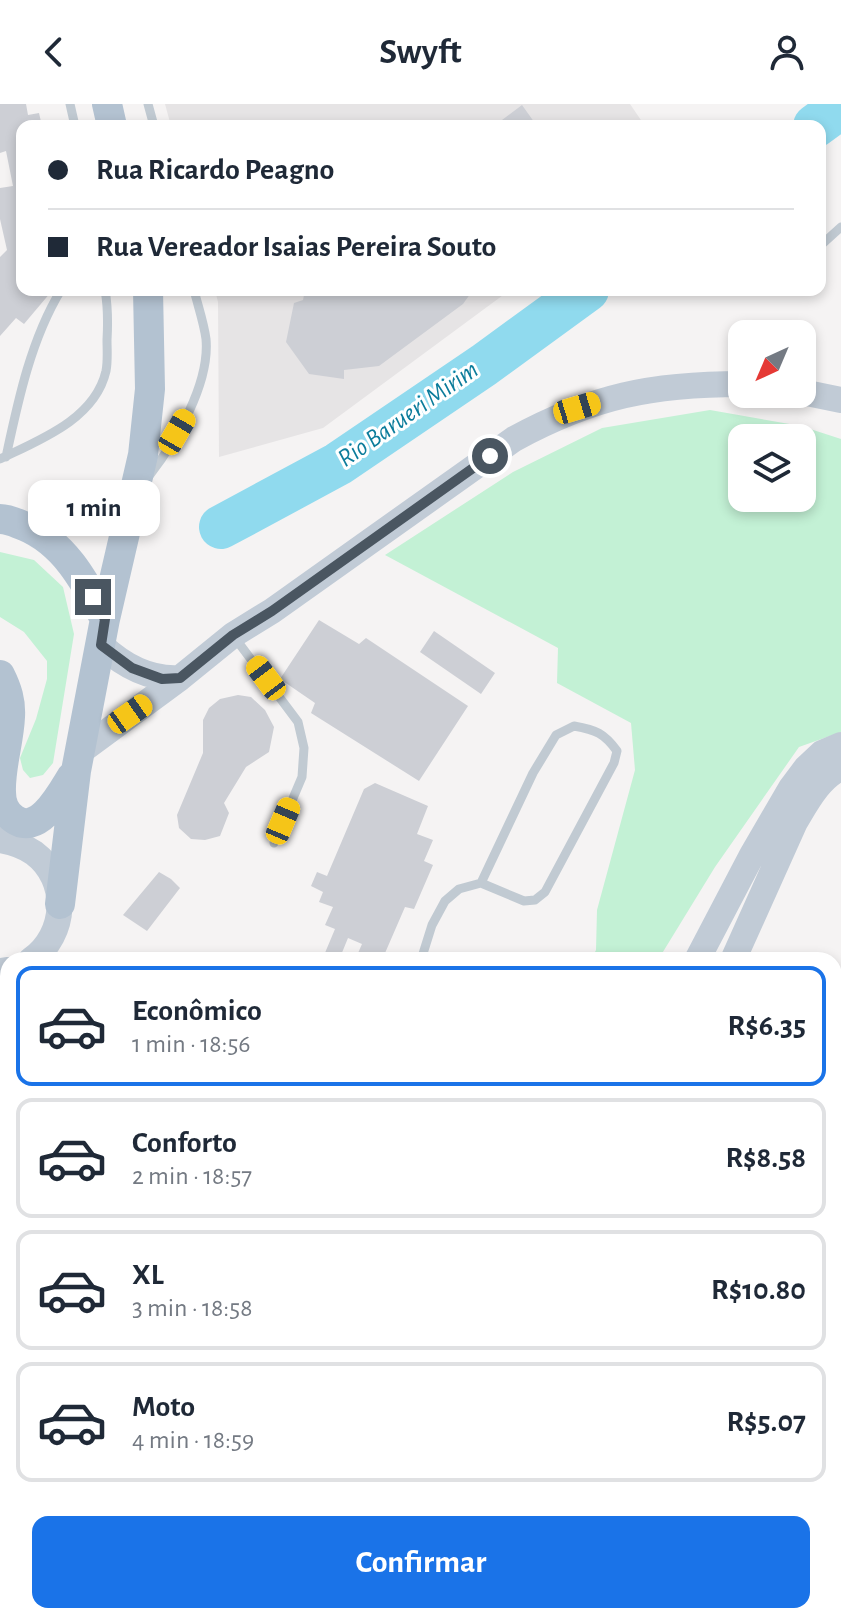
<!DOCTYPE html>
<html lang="pt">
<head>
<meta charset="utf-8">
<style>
	body { margin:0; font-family:"Alegreya Sans",sans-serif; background:#f6f6f7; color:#1f2937; height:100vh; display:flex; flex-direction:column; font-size:30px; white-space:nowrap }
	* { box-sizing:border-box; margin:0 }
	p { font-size:26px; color:#747a83 }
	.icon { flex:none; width:44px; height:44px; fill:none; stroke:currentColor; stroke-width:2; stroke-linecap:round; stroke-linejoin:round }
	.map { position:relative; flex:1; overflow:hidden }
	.details { position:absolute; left:0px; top:848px; width:842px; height:672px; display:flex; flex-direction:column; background:#fff; border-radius:24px 24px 0 0; box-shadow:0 4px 12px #0003 }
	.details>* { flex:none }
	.top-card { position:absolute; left:16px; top:16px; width:810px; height:176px; border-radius:16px; box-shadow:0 4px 12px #0003; display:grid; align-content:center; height:176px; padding:0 32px; background:#fff }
	.needle { width:52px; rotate:224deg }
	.fabs { position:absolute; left:728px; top:216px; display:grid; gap:16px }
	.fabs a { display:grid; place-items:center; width:88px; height:88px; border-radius:16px; background:#fff; box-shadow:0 4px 12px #0003; font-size:40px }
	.end { position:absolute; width:36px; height:36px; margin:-18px; border:10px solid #4a5661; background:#fff; box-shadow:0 0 0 4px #fff }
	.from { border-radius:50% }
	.bubble { position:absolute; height:56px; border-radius:16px; background:#fff; box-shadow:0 4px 12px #0003; font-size:26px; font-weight:600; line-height:56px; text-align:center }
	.car { position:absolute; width:24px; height:48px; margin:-24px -12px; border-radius:10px; box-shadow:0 0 6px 2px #0007; background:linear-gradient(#f5c518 24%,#345 0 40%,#f5c518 0 76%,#345 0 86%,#f5c518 0) }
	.top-card b { display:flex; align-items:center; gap:28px; height:76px; font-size:30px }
	.top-card b+b { border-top:2px solid #e0e1e3 }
	.top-card i { width:20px; height:20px; background:#1f2937 }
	ul { padding:14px 0 0; list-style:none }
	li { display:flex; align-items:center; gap:24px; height:120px; margin:0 16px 12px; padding:0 16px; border:4px solid #e0e1e3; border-radius:16px }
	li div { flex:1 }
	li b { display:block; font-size:30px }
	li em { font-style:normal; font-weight:600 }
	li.active { border-color:#1a73e8 }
	li>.icon { width:72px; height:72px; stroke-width:1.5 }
	.action { display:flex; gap:16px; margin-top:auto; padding:16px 32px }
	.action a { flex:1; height:92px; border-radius:16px; background:#1a73e8; color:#fff; font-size:32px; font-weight:600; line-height:92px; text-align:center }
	header { display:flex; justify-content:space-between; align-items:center; height:104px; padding:0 32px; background:#fff; font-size:36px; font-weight:600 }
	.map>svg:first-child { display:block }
	.education { fill:#e6e4e5 }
	.green { fill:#c3f1d5; fill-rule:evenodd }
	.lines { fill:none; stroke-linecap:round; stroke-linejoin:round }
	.river { stroke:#90daee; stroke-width:44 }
	.building { fill:#cdcfd5 }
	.lane { stroke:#c1cad2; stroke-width:9 }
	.street { stroke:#c1cad2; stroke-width:18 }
	.secondary { stroke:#c1cbd6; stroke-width:26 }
	.primary { stroke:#b3c2d1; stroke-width:30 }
	.route { stroke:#4a5661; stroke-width:10 }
	.labels { text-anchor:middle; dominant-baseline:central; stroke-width:6; stroke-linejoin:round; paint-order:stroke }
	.water-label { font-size:26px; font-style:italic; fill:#0c7c9b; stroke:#fff }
</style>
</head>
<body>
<header><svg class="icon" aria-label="back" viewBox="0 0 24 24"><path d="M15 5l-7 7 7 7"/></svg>Swyft<svg class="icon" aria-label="person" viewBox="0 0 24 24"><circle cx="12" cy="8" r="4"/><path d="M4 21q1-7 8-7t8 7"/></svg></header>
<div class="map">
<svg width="841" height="1520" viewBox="0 0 841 1520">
	<rect width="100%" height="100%" fill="#f5f3f3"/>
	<path class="education" d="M165,0H630L645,22H171Z
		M215,186H510L323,324L219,353L218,198Z"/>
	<path class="green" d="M710,306L801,322L841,335V628L799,643L715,763L658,856H591L596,846L597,806L635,666L631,619L557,579L558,544L385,451L513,368L602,324ZM742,334H802V394H742Z
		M0,448L34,456L63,483L74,530L53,659L43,671L30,674L23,666L20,654L36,615L47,575V557L24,528L0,513Z"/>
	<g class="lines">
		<path class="river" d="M815,22L841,3
			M221,423L338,360L484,261L587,186"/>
	</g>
	<path class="building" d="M0,0H26L28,11L39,9L42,22H22V186H49L51,188L24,220L16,214L0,232V153L7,146L0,115V84L13,82L6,47L0,49Z
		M522,1L537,22H494Z
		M305,186H473L463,200L379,262L344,266V275L309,270L286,238L294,199L303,196Z
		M319,516L359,540L366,534L468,602L419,677L311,609L315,599L280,575Z
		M434,527L495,569L481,590L420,548Z
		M238,591L251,593L265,606L274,623L269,648L246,663L224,699L229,709L220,732L205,736L191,735L179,724L177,711L203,649V616L209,604L220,595Z
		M375,679L428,702L417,730L433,736L424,757L433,761L414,805L405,803L382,856H355L362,840L348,834L339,856H322L335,825L325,821L333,803L319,798L323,788L311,782L317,768L327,772L364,685Z
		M159,768L171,775L180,784L147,827L123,811Z"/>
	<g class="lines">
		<path class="lane" d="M70,0L75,22
			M148,0L154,22
			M820,142L841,123
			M6,353C18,297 31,235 61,186
			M0,355C40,336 95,315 106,267C108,257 107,245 107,236C108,219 108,203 105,186
			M149,372C176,337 210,280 206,235C204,219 198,202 194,186
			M235,534L298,618L304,644L302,673L274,739
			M421,856L432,821L445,797L459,785L481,779L524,797L535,796L545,788L614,659L617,647C604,629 596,626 574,622L556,631L533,669L481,779"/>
		<path class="street" d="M834,1172L841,1163
			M834,1227H841
			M834,1457L841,1458
			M46,1512L47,1520
			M276,1512L279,1520
			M474,1520L480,1512"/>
		<path class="secondary" d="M802,288L841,296
			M101,541C124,562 149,576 180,574
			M81,647L180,574L233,531L272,507L514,335C593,292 652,280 742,280
			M0,736C12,738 24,742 34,749C70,776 67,831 31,856
			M697,856L752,751L791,684L806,664L822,649L841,641
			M733,856L795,718C807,698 820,673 841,664
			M0,867L8,866
			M0,890L8,897"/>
		<path class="primary" d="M107,0L112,22
			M0,415C9,415 16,419 24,422C65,439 85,478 105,515
			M0,571C7,585 11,597 10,613C9,638 0,663 1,688C1,699 5,709 14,715C39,733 62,688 72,672
			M60,800L76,667L105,515L143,351L150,285L148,186"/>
	</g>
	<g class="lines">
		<path class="route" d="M93,493L105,515L101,541L132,564L162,575L180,574L233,531L272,507L490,352"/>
	</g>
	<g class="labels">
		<g class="water-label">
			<text transform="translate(408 310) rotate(-35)">Rio Barueri Mirim</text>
		</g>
	</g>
</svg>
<div class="fabs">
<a><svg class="needle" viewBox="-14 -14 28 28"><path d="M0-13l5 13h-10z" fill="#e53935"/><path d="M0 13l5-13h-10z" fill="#747a83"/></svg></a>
<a><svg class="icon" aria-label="layers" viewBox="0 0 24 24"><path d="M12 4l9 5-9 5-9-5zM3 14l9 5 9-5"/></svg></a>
</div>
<i class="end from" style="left:490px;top:352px"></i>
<i class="end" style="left:93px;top:493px"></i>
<div class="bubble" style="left:28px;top:376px;width:132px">1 min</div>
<i class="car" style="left:577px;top:304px;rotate:73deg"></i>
<i class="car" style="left:177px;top:328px;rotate:30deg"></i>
<i class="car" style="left:266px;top:574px;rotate:323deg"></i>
<i class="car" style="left:130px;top:610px;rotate:55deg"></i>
<i class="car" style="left:283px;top:717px;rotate:23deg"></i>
<div class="top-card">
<b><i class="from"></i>Rua Ricardo Peagno</b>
<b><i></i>Rua Vereador Isaias Pereira Souto</b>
</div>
<section class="details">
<ul>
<li class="active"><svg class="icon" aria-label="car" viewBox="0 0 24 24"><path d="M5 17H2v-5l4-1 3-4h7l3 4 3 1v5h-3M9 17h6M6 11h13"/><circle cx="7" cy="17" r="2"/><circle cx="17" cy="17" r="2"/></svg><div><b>Econômico</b><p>1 min · 18:56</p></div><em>R$6.35</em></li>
<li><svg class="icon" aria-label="car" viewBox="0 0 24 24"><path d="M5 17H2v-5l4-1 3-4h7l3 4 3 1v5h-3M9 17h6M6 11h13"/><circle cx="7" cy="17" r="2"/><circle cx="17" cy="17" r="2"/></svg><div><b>Conforto</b><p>2 min · 18:57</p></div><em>R$8.58</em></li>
<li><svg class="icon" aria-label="car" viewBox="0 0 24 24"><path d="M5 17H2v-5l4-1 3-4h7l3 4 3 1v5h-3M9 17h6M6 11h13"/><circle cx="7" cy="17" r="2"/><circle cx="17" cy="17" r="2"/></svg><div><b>XL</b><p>3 min · 18:58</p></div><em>R$10.80</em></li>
<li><svg class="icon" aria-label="car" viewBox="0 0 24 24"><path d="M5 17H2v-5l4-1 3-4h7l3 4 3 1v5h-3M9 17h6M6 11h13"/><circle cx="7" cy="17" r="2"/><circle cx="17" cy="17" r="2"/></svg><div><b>Moto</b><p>4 min · 18:59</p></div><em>R$5.07</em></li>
</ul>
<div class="action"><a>Confirmar</a></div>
</section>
</div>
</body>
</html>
